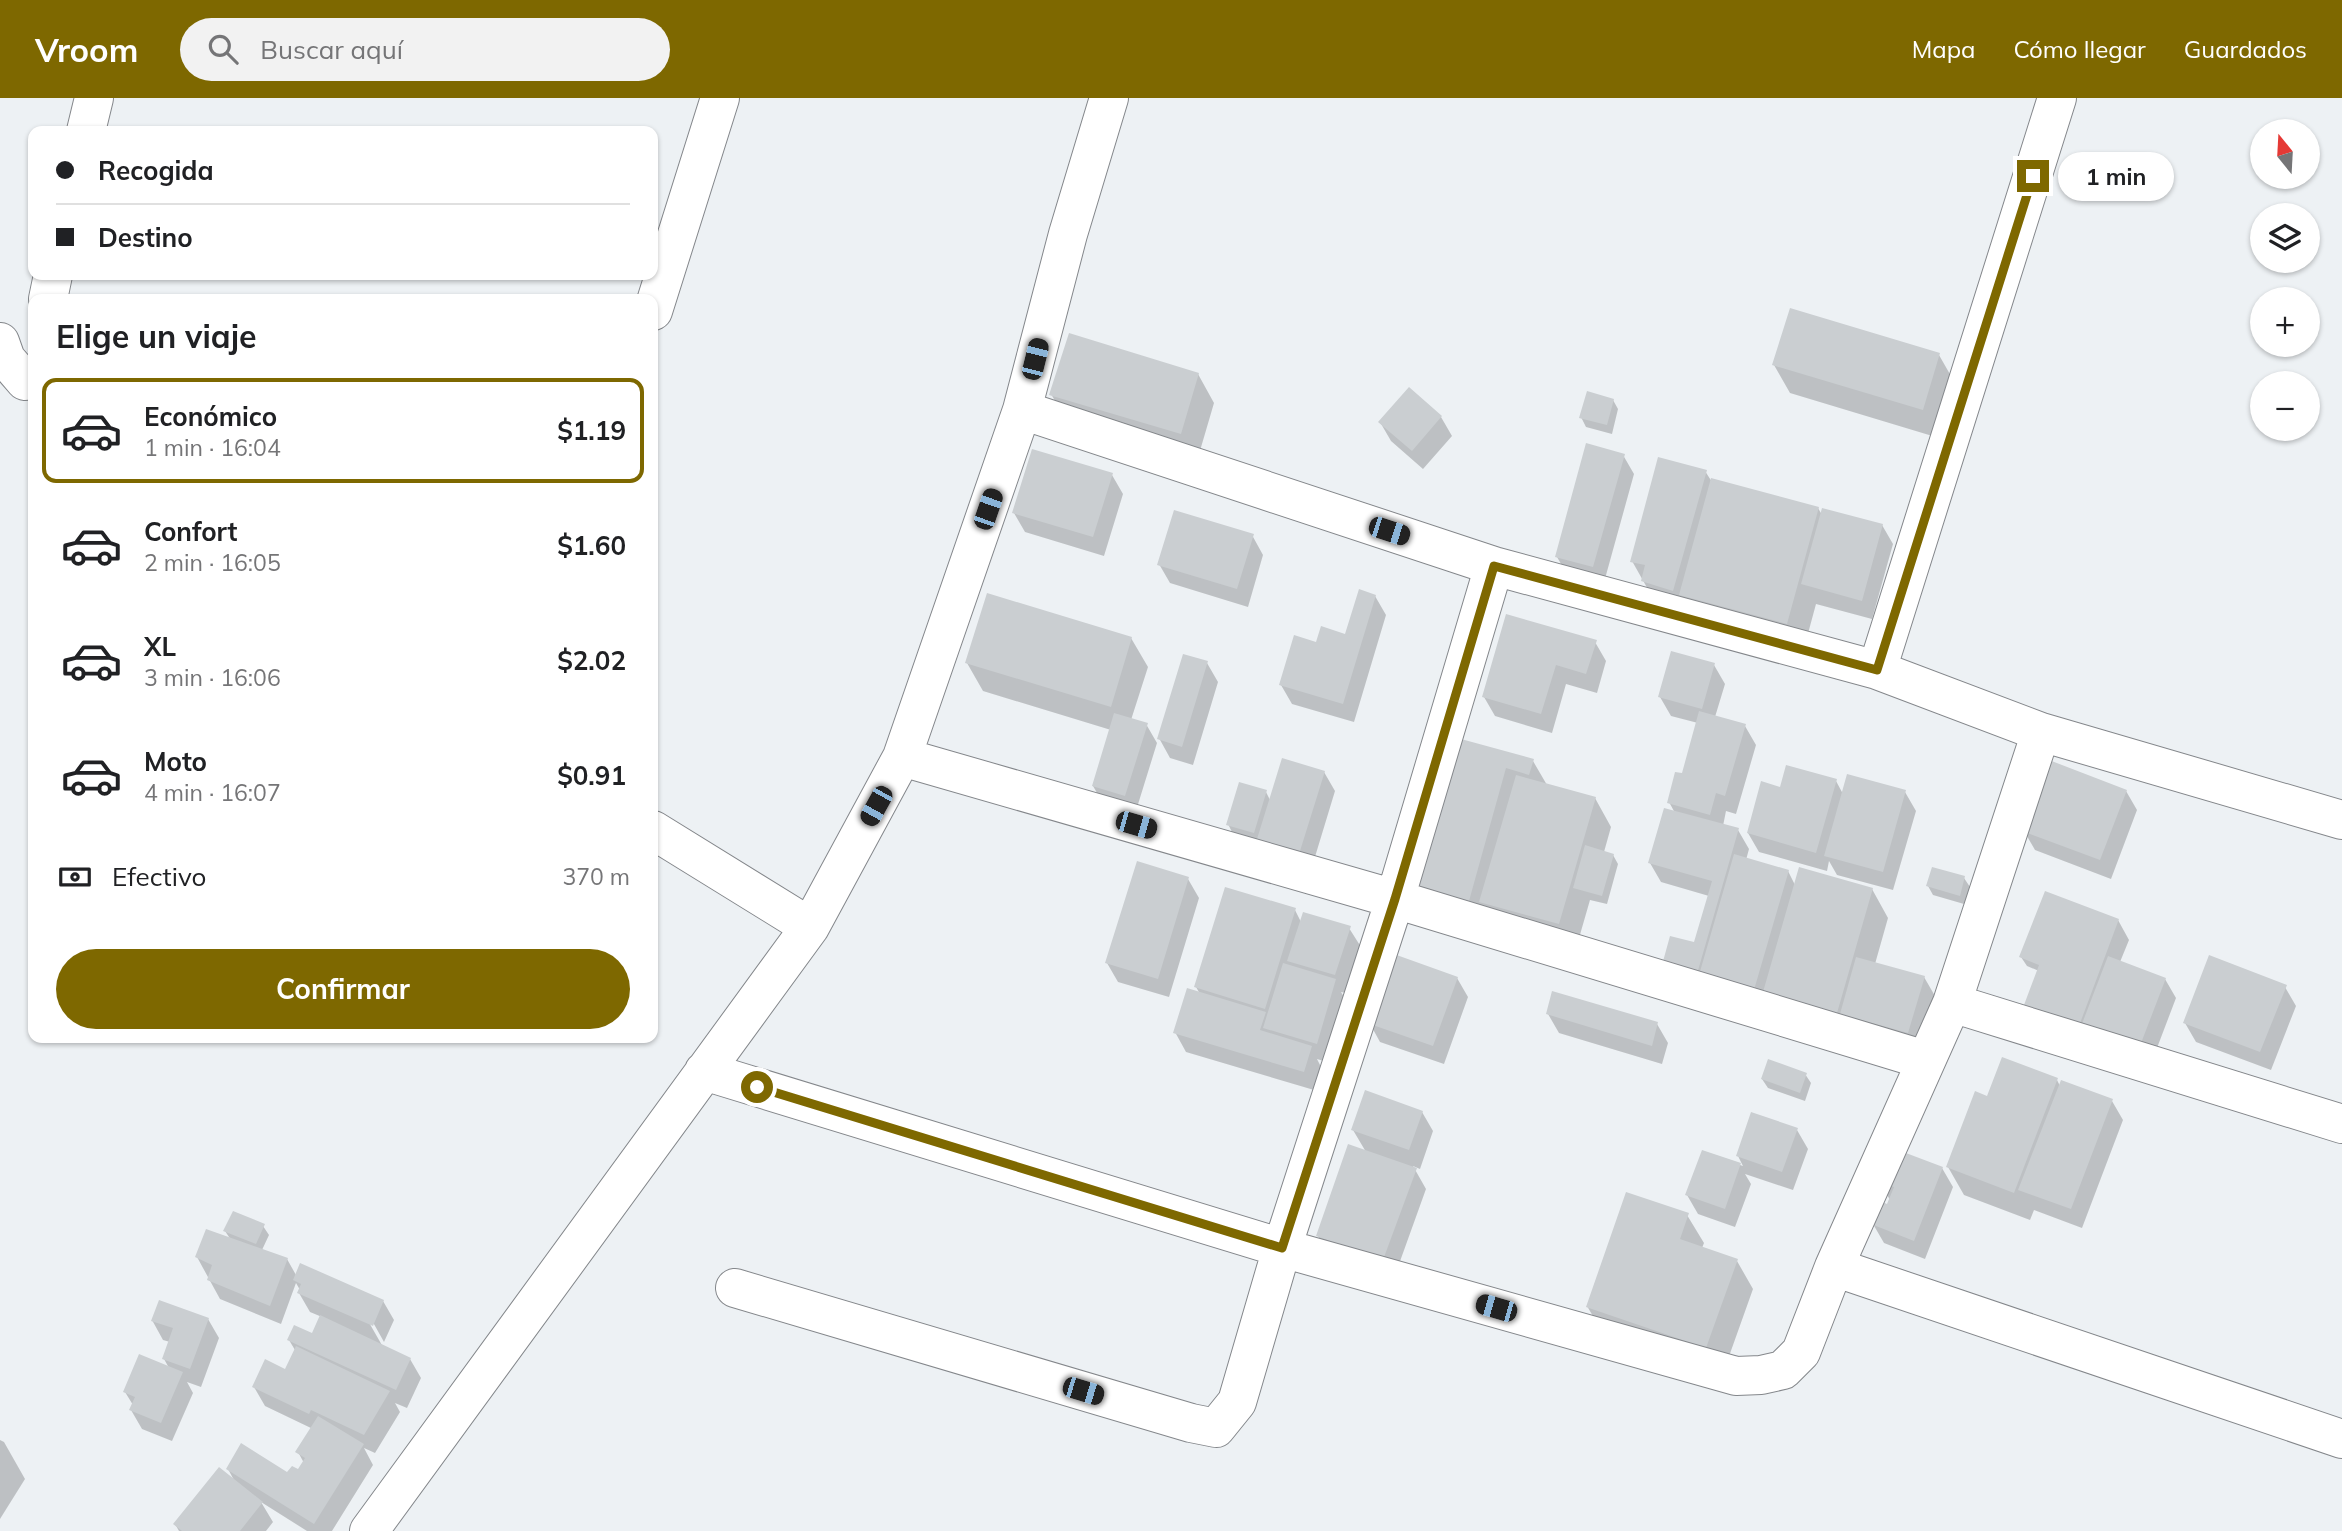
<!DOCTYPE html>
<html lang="es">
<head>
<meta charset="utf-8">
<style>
	body { margin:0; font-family:Mulish,sans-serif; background:#f2f2f2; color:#202124; height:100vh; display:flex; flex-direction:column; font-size:26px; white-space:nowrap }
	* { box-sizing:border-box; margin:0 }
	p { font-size:23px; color:#757577 }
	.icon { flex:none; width:38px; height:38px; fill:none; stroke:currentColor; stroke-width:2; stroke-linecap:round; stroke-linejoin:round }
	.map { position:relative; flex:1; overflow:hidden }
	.sheet { position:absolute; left:28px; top:196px; width:630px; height:749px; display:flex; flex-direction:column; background:#fff; border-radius:14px; box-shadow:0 2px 5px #0004 }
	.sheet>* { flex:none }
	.top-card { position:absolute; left:28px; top:28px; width:630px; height:154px; border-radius:14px; box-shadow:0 2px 5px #0004; display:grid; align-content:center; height:154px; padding:0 28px; background:#fff }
	.needle { width:46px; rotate:342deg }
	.tools { position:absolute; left:2250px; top:21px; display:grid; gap:14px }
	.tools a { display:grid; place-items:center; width:70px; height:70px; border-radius:50%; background:#fff; box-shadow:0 2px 5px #0004; font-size:35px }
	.end { position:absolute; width:32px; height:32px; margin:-16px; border:9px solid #7e6800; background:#fff; box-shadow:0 0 0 4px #fff }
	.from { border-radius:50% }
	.bubble { position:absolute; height:49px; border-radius:24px; background:#fff; box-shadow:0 2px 5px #0004; font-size:23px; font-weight:700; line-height:49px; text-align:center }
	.car { position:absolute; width:21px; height:42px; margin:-21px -10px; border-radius:9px; box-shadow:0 0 5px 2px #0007; background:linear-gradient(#222 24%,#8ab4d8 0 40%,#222 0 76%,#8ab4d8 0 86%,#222 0) }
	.top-card b { display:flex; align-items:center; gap:24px; height:66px; font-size:26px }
	.top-card b+b { border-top:2px solid #e0e0e0 }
	.top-card i { width:18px; height:18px; background:#202124 }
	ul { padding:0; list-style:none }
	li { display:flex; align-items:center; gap:21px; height:105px; margin:0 14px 10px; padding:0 14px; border:4px solid transparent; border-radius:14px }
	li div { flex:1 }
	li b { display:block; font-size:26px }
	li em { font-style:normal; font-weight:700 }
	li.selected { border-color:#7e6800 }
	li>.icon { width:63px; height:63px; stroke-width:1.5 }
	h2 { padding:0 28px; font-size:32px; line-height:84px }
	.pay { display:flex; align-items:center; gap:18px; height:77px; padding:0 28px; font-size:26px }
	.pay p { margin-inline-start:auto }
	.action { display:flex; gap:14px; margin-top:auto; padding:14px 28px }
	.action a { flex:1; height:80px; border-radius:42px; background:#7e6800; color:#fff; font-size:28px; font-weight:700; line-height:80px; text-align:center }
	header { display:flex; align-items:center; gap:42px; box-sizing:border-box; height:98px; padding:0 35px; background:#7e6800; color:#fff }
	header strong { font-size:33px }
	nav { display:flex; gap:38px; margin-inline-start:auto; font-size:24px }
	.search { width:490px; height:63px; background:#f2f2f2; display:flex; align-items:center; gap:18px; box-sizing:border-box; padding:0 24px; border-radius:38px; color:#757577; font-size:26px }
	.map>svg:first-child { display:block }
	.shadow { fill:#0003 }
	.building { fill:#caced1 }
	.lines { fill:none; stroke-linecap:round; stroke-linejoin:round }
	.minor-casing { stroke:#84878b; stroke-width:40 }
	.minor { stroke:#fff; stroke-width:38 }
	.route { stroke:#7e6800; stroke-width:9 }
</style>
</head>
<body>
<header>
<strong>Vroom</strong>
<div class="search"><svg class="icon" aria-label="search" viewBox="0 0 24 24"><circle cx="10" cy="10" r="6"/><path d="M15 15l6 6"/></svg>Buscar aquí</div>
<nav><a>Mapa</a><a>Cómo llegar</a><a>Guardados</a></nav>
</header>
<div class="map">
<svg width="2342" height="1433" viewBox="0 0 2342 1433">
	<rect width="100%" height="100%" fill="#edf1f4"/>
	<path class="shadow" d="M1939,257L1955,285L1939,340L1790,295L1774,267Z
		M1198,276L1214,305L1197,363L1068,325L1051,296Z
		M1409,291L1441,319L1452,338L1423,371L1391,343L1380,324Z
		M1613,302L1618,311L1612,336L1586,329L1581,319Z
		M1623,357L1634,376L1603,488L1568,478L1557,459Z
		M1705,373L1712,384L1818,410L1822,417L1882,427L1893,446L1872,521L1816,506L1803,554L1654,502L1632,463Z
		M1112,377L1123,396L1104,458L1025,434L1014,415Z
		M1252,437L1263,457L1248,509L1170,485L1159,466Z
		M1375,498L1386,517L1354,624L1292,606L1281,587L1317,546L1346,538Z
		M1131,540L1148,569L1131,622L1146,626L1157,645L1135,716L1104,707L1093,688L1111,632L983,593L967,565Z
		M1595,544L1606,563L1597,595L1566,586L1552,635L1495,618L1484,599Z
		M1207,565L1218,584L1193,667L1170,660L1159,640Z
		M1714,567L1725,586L1715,619L1745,628L1756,647L1736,716L1726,713L1723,728L1738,732L1749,751L1746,762L1788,773L1795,787L1872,791L1888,820L1875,866L1924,879L1935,898L1919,953L1675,886L1695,846L1709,798L1661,784L1650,765L1675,715L1669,704L1683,677L1698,625L1671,618L1660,599Z
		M1462,643L1533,663L1547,687L1595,700L1611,729L1604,754L1613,757L1618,766L1607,806L1590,802L1575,854L1437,817Z
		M1324,674L1335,693L1311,772L1233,736L1228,726L1266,694L1270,702Z
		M1836,683L1843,696L1905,694L1916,713L1893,792L1837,777L1829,763L1827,773L1759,754L1748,735L1781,691Z
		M2126,693L2137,712L2111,781L2035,752L2024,733Z
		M1964,780L1970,789L1964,806L1933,797L1928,788Z
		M1188,781L1199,800L1169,899L1118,884L1107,865Z
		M1295,812L1301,824L1349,830L1361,849L1346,895L1341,894L1346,902L1327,964L1317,961L1321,969L1314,992L1186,954L1175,934L1200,896L1196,889Z
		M2118,822L2129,842L2120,864L2165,881L2176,900L2149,971L2037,926L2026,907L2039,873L2027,868L2021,859Z
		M1457,880L1468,899L1444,966L1380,944L1369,924Z
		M2285,889L2296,908L2271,972L2196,944L2185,925Z
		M1548,916L1657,926L1668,945L1662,966L1559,935Z
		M1805,976L1811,985L1805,1003L1768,990L1762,981Z
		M2057,982L2060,988L2112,1003L2123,1022L2082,1130L2034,1112L2030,1122L1964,1097L1948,1069L1988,1000Z
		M1422,1014L1433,1033L1420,1071L1413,1068L1426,1091L1394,1180L1329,1157L1318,1138L1366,1054L1353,1032Z
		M1797,1032L1808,1051L1793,1092L1745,1076L1751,1086L1735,1129L1698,1116L1687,1097L1703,1054L1743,1068L1738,1058Z
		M1942,1070L1953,1089L1925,1161L1884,1145L1873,1126L1888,1109L1890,1102L1879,1083Z
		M1687,1117L1704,1145L1702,1150L1737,1163L1753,1191L1722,1278L1604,1237L1587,1208Z
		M263,1128L269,1137L262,1152L287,1161L296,1177L383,1203L394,1222L384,1244L370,1219L367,1221L383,1249L410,1261L421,1280L407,1310L395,1305L400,1314L375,1355L364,1350L373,1367L332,1433H307L261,1404L273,1424L266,1433H179L175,1426L235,1384L228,1371L287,1376L299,1374L304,1365L298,1354L313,1331L265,1308L254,1289L285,1273L295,1252L289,1242L313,1237L322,1219L310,1214L299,1195L300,1192L296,1185L281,1226L220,1201L197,1159L231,1142L225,1133Z
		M208,1221L219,1240L201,1289L187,1284L193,1295L172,1343L142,1331L131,1312L133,1307L125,1294L169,1270L164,1261L170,1244L163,1242L152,1222Z
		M0,1342L4,1344L25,1381L0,1421Z"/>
	<path class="building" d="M1790,210L1940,255L1923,312L1772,267Z
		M1069,235L1199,275L1181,336L1049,297Z
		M1409,289L1442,318L1412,353L1378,324Z
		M1587,293L1614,301L1607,327L1579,320Z
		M1586,345L1625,356L1593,469L1555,459Z
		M1032,351L1113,375L1093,439L1012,415Z
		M1658,359L1707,372L1673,493L1641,483L1645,467L1630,464Z
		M1711,380L1819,409L1787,526L1679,497Z
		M1822,410L1883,426L1862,503L1801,486Z
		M1174,412L1254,436L1237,491L1157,467Z
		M1359,491L1376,497L1343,606L1279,587L1294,537L1316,544L1321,528L1345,536Z
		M987,495L1132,539L1111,609L965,565Z
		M1506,516L1597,542L1586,576L1556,567L1541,616L1482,599Z
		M1671,553L1715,565L1702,611L1658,599Z
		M1183,556L1208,563L1182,649L1157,641Z
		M1699,613L1746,626L1725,698L1716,695L1710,717L1667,705L1675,674L1682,675Z
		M1114,615L1148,625L1125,698L1092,688Z
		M1461,641L1534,661L1529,677L1506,670L1469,803L1419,789Z
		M1282,660L1325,673L1300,753L1257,741Z
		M2049,662L2127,692L2100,762L2022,733Z
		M1786,667L1837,681L1816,755L1747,735L1761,683L1780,689Z
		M1847,676L1906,692L1883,774L1824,758Z
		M1516,677L1596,699L1559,826L1479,804Z
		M1239,684L1267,692L1254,735L1226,727Z
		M1664,710L1739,730L1697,876L1662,867L1670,838L1694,844L1712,783L1648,765Z
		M1585,747L1614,756L1602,798L1573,790Z
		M1734,756L1789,772L1754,892L1699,877Z
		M1137,763L1189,779L1158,881L1105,865Z
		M1799,769L1873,790L1837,915L1763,894Z
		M1932,769L1965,778L1960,798L1926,788Z
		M1225,789L1296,810L1265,911L1194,889Z
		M2045,793L2119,821L2079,928L2024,907L2039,867L2019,859Z
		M1303,814L1351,828L1335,877L1287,863Z
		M1391,855L1458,879L1433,948L1367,925Z
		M2209,857L2287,887L2260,954L2183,925Z
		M2108,858L2166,880L2138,953L2080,931Z
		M1856,859L1925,878L1908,935L1840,916Z
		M1283,865L1336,881L1317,946L1263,930Z
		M1187,890L1266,914L1260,932L1312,948L1304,974L1173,935Z
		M1552,893L1658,924L1652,948L1546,916Z
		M2002,959L2058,980L2014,1095L1946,1069L1975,993L1987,998Z
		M1768,961L1807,975L1800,995L1761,981Z
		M2061,982L2113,1001L2071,1111L2018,1092Z
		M1365,992L1423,1013L1409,1052L1351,1032Z
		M1751,1014L1798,1030L1782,1074L1736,1058Z
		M1348,1046L1417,1070L1383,1162L1316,1138Z
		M1890,1049L1943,1069L1914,1143L1871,1126L1880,1103L1887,1106L1894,1089L1877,1083Z
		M1702,1052L1741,1065L1725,1111L1685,1097Z
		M1626,1094L1689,1115L1680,1141L1738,1161L1706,1250L1586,1209Z
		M233,1113L265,1126L256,1146L223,1133Z
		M206,1131L288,1160L270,1208L207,1182L212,1167L195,1159Z
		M300,1165L384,1202L373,1228L297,1195L301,1186L293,1182Z
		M159,1202L209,1220L190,1271L162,1261L173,1230L151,1223Z
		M320,1217L411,1260L396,1292L287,1242L294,1227L312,1235Z
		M296,1248L390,1293L364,1337L311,1312L309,1316L252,1289L265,1261L285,1271Z
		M139,1256L183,1274L161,1325L129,1312L135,1299L123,1294Z
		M318,1318L364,1346L314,1426L226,1371L241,1345L287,1374L292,1368L298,1371L305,1360L295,1354Z
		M219,1369L263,1404L240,1433H182L173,1426Z"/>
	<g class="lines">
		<g class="minor-casing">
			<path id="minor" d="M86,33L94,0
				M48,201L53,177
				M653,213L720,0
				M0,244L6,261L25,283
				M1022,312L1494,468L1877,572L2041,634L2342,722
				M1877,572L2057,0
				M902,659L1395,801L1925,962
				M653,732L810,829
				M1952,905L2342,1026
				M704,973L1282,1150L1736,1278L1761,1277L1783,1272L1801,1254L1834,1169L1952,905L2041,634
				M1834,1169L2342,1341
				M735,1190L1191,1325L1216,1330L1237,1304L1282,1150L1395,801L1494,468
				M369,1433L810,829L902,659L1022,312L1068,136L1109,0"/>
		</g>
		<use href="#minor" class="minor"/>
	</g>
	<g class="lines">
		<path class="route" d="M757,989L1282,1150L1395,801L1494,468L1877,572L2033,78"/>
	</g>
</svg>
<div class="tools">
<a><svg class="needle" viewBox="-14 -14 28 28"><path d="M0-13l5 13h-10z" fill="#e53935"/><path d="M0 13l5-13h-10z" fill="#757577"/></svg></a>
<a><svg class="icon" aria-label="layers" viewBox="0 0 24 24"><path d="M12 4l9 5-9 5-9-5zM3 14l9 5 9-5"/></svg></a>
<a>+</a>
<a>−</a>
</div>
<i class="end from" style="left:757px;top:989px"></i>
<i class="end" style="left:2033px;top:78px"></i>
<div class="bubble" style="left:2058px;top:54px;width:116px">1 min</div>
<i class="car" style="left:1035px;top:261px;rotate:14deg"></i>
<i class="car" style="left:988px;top:411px;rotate:19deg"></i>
<i class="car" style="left:1389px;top:433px;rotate:108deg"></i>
<i class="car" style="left:876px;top:708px;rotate:209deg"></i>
<i class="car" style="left:1136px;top:727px;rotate:106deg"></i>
<i class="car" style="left:1496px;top:1210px;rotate:286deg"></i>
<i class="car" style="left:1083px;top:1293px;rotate:107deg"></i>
<div class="top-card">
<b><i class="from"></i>Recogida</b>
<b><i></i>Destino</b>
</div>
<section class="sheet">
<h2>Elige un viaje</h2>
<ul>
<li class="selected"><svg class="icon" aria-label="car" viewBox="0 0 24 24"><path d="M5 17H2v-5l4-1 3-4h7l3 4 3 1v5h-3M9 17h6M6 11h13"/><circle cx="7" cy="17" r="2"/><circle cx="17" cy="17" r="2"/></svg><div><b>Económico</b><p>1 min · 16:04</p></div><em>$1.19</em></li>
<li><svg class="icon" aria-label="car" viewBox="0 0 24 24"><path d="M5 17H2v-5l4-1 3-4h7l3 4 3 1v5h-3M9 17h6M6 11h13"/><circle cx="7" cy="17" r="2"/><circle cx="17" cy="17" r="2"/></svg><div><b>Confort</b><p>2 min · 16:05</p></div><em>$1.60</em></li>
<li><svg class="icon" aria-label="car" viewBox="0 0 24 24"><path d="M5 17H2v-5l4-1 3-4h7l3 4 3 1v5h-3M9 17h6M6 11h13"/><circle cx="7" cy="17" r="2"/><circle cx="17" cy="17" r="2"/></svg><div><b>XL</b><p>3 min · 16:06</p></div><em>$2.02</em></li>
<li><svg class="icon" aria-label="car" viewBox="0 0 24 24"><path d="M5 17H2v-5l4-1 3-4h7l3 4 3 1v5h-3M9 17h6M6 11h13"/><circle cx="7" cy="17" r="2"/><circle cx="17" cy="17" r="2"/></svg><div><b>Moto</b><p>4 min · 16:07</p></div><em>$0.91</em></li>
</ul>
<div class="pay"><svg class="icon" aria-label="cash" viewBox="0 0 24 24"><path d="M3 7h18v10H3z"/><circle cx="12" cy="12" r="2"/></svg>Efectivo<p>370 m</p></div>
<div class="action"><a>Confirmar</a></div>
</section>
</div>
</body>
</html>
